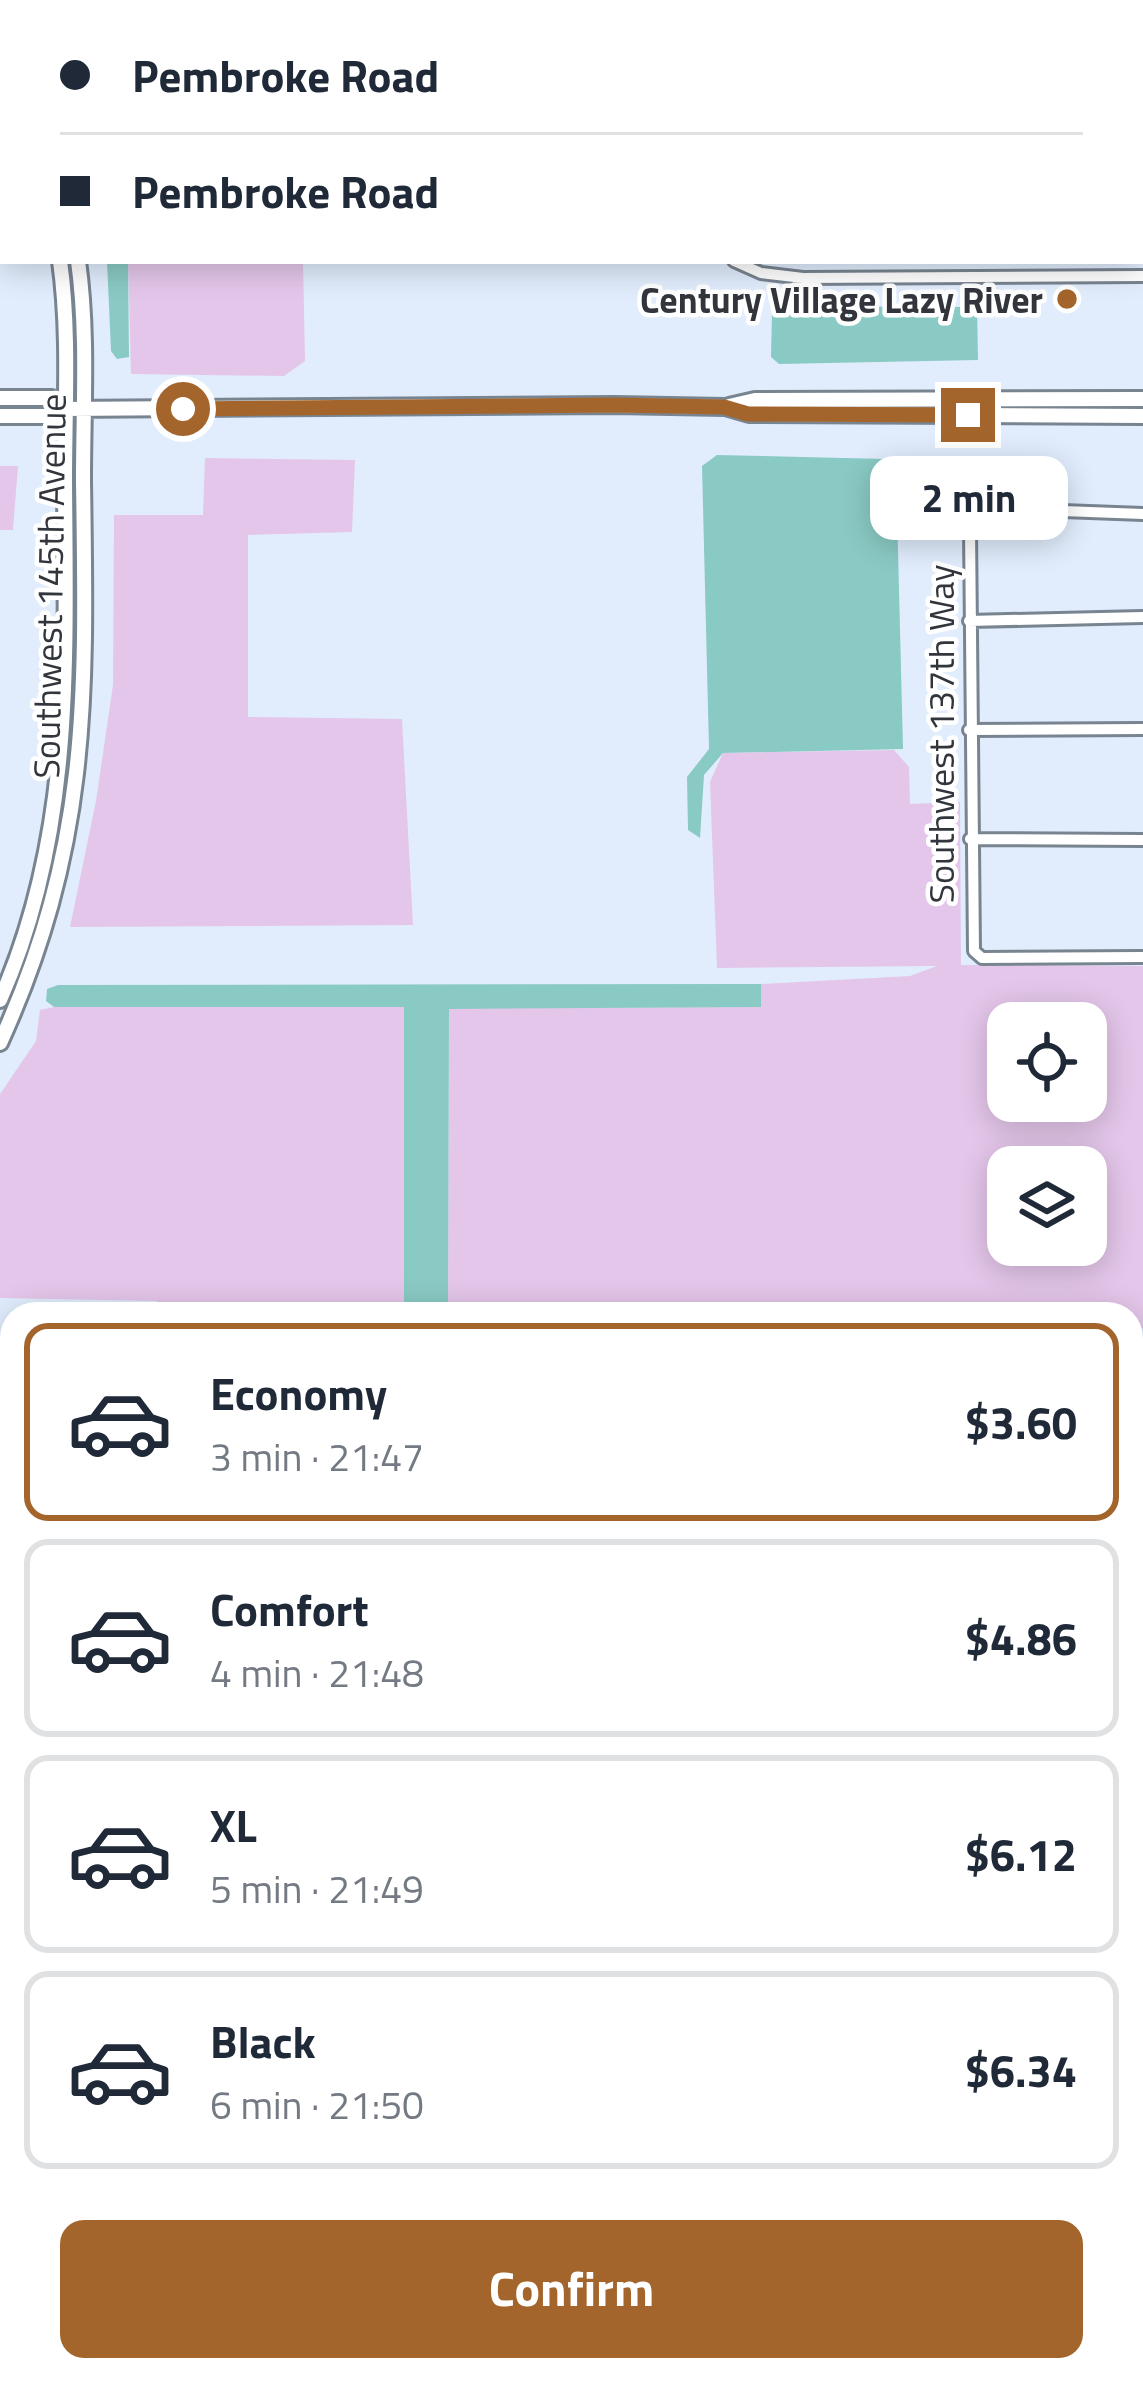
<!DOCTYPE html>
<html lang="en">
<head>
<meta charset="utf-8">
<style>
	body { margin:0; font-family:"Titillium Web",sans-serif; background:#f2f2f3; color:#1f2937; height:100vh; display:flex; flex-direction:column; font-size:45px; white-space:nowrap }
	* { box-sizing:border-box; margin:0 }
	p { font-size:39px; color:#747a83 }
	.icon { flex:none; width:66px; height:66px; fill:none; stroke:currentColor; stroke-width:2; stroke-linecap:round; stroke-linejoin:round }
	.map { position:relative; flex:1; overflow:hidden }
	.details { position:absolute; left:0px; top:1302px; width:1143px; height:1080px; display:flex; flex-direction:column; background:#fff; border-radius:36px 36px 0 0; box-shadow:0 6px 30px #0003 }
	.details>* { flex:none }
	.guide { position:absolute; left:0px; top:0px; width:1143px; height:264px; box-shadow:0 6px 30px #0003; display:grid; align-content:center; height:264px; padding:0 60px; background:#fff }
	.buttons { position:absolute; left:987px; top:1002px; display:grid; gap:24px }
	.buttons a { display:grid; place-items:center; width:120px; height:120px; border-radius:24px; background:#fff; box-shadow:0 6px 30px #0003; font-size:60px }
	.end { position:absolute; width:54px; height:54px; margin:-27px; border:15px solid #a3652b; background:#fff; box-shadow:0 0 0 6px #fff }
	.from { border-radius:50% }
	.bubble { position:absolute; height:84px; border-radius:24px; background:#fff; box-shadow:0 6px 30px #0003; font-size:39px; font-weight:700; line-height:84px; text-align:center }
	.guide b { display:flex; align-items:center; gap:42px; height:114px; font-size:45px }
	.guide b+b { border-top:3px solid #e0e1e3 }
	.guide i { width:30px; height:30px; background:#1f2937 }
	ul { padding:21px 0 0; list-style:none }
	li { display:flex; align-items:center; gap:36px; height:198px; margin:0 24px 18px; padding:0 36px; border:6px solid #e0e1e3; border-radius:24px }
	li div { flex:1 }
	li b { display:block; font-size:45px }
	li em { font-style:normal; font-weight:700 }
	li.on { border-color:#a3652b }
	li>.icon { width:108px; height:108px; stroke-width:1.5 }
	.primary-button { display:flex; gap:24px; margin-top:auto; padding:24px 60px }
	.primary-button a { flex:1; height:138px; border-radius:24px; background:#a3652b; color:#fff; font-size:48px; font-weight:700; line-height:138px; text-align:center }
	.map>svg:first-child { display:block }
	.built { fill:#cedff3 }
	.green { fill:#e4c6ea; fill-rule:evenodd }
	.water { fill:#8acac4 }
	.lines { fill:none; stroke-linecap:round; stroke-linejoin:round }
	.street-casing { stroke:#798491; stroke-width:16 }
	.secondary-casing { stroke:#798491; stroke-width:20 }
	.street { stroke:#fff; stroke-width:10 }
	.secondary { stroke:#fff; stroke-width:14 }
	.route { stroke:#a3652b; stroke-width:15 }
	.poi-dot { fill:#a3652b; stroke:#fff; stroke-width:4.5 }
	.labels { text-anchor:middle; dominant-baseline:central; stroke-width:9; stroke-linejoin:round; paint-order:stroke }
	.poi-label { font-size:36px; font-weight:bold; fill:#32363c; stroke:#fff; text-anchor:end }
	.street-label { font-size:36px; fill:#32363c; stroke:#fff }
</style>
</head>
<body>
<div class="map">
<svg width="1143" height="2382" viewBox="0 0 1143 2382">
	<rect width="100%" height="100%" fill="#e1edfd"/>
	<path class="built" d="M1143,1328V1627H1131V1329Z
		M0,2289H12V2370H67V2382H0Z"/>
	<path class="green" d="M128,261H303L305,361L284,376L131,374Z
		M205,458L355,460L352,532L248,535V717L402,719L413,925L70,927L96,801L113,685L114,515H203Z
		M0,466H18L13,530H0Z
		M894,750L909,767L910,804L960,802L961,965L1143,966V1328L1131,1329V1314H448L449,1008L760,1007L761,984L910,976L937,966L717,968L710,782L723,753ZM1008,1023H1086V1101H1008ZM1008,1167H1086V1245H1008Z
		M54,1007H404V1314H159L157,1301L0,1298V1094L36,1041L40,1010Z
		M1143,1943V2031L1131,2020V1945Z"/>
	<path class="water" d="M107,261H128L129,357L117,359L111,351Z
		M777,306L977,307L978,360L779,364L771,357L772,312Z
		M717,455L885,459L896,470L903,749L723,753L704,775L700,838L688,830L687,777L709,749L702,466Z
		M761,984V1007L449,1009L448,1314H404V1007H54L46,1001L47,989L58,985Z
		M1131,2020L1143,2031V2080L1137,2087L1131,2129Z
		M225,2370H360L359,2382H225Z"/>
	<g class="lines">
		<g class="street-casing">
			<path id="street" d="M564,0V3
				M659,0L660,3
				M1033,0L1039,3
				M1140,49L1143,50
				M0,128H3
				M0,143H3
				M734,261L761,273L803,278L1143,276
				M1143,514L1006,509L974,517L970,528L974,951L982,958L1143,957
				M969,621L1143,617
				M969,730L1143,729
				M970,839L1143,840
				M1131,1723H1143
				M1131,1871H1143
				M0,2059L12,2058
				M1131,2241L1143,2240
				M165,2370L166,2382
				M428,2370L430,2382
				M614,2370L615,2382
				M724,2370L725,2382
				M924,2370V2382
				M1116,2370V2382"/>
		</g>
		<g class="secondary-casing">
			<path id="secondary" d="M3,0L4,3
				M0,46L3,54
				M0,398H52L64,409
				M729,406L755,400L1143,399
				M0,416H52L64,409L614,405L725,407L749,414L1143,416
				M0,1000C74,834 66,657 65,480C65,408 70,332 60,261
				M0,1043C91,843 86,694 83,480C83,408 88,332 78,261
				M1131,1637H1143
				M1131,1654H1143
				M78,2370V2382
				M94,2370V2382"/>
		</g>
		<use href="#street" class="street"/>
		<use href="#secondary" class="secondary"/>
	</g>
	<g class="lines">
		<path class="route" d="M183,409L614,405L724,407L748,414L968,415"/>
	</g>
	<circle class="poi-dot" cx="1067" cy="299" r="12"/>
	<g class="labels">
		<g class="poi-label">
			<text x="1043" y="299">Century Village Lazy River</text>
		</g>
		<g class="street-label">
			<text transform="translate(49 586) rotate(-89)">Southwest 145th Avenue</text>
			<text transform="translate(940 734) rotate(-90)">Southwest 137th Way</text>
		</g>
	</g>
</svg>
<div class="buttons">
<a><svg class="icon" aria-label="locate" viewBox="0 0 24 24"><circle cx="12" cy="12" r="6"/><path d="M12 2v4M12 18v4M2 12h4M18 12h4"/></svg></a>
<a><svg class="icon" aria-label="layers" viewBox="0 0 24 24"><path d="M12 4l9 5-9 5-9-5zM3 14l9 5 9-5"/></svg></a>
</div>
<i class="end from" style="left:183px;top:409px"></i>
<i class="end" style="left:968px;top:415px"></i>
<div class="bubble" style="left:870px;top:456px;width:198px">2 min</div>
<div class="guide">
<b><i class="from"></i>Pembroke Road</b>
<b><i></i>Pembroke Road</b>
</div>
<section class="details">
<ul>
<li class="on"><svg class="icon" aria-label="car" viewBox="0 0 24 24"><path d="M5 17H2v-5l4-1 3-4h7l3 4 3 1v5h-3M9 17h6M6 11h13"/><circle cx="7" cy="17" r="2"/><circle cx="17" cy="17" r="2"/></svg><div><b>Economy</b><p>3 min · 21:47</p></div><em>$3.60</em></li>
<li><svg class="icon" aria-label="car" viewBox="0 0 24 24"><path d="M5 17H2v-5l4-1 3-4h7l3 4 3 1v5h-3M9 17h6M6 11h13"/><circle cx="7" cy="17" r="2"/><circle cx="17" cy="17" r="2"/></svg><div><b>Comfort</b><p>4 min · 21:48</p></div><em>$4.86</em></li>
<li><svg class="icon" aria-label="car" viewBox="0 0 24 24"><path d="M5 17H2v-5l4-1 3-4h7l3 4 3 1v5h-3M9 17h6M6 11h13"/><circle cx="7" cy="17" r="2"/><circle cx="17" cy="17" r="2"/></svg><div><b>XL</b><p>5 min · 21:49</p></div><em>$6.12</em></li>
<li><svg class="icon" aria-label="car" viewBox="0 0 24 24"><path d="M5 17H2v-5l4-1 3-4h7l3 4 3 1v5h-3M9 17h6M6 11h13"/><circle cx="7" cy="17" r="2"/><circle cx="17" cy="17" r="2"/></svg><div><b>Black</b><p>6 min · 21:50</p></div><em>$6.34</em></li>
</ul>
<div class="primary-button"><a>Confirm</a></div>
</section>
</div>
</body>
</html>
